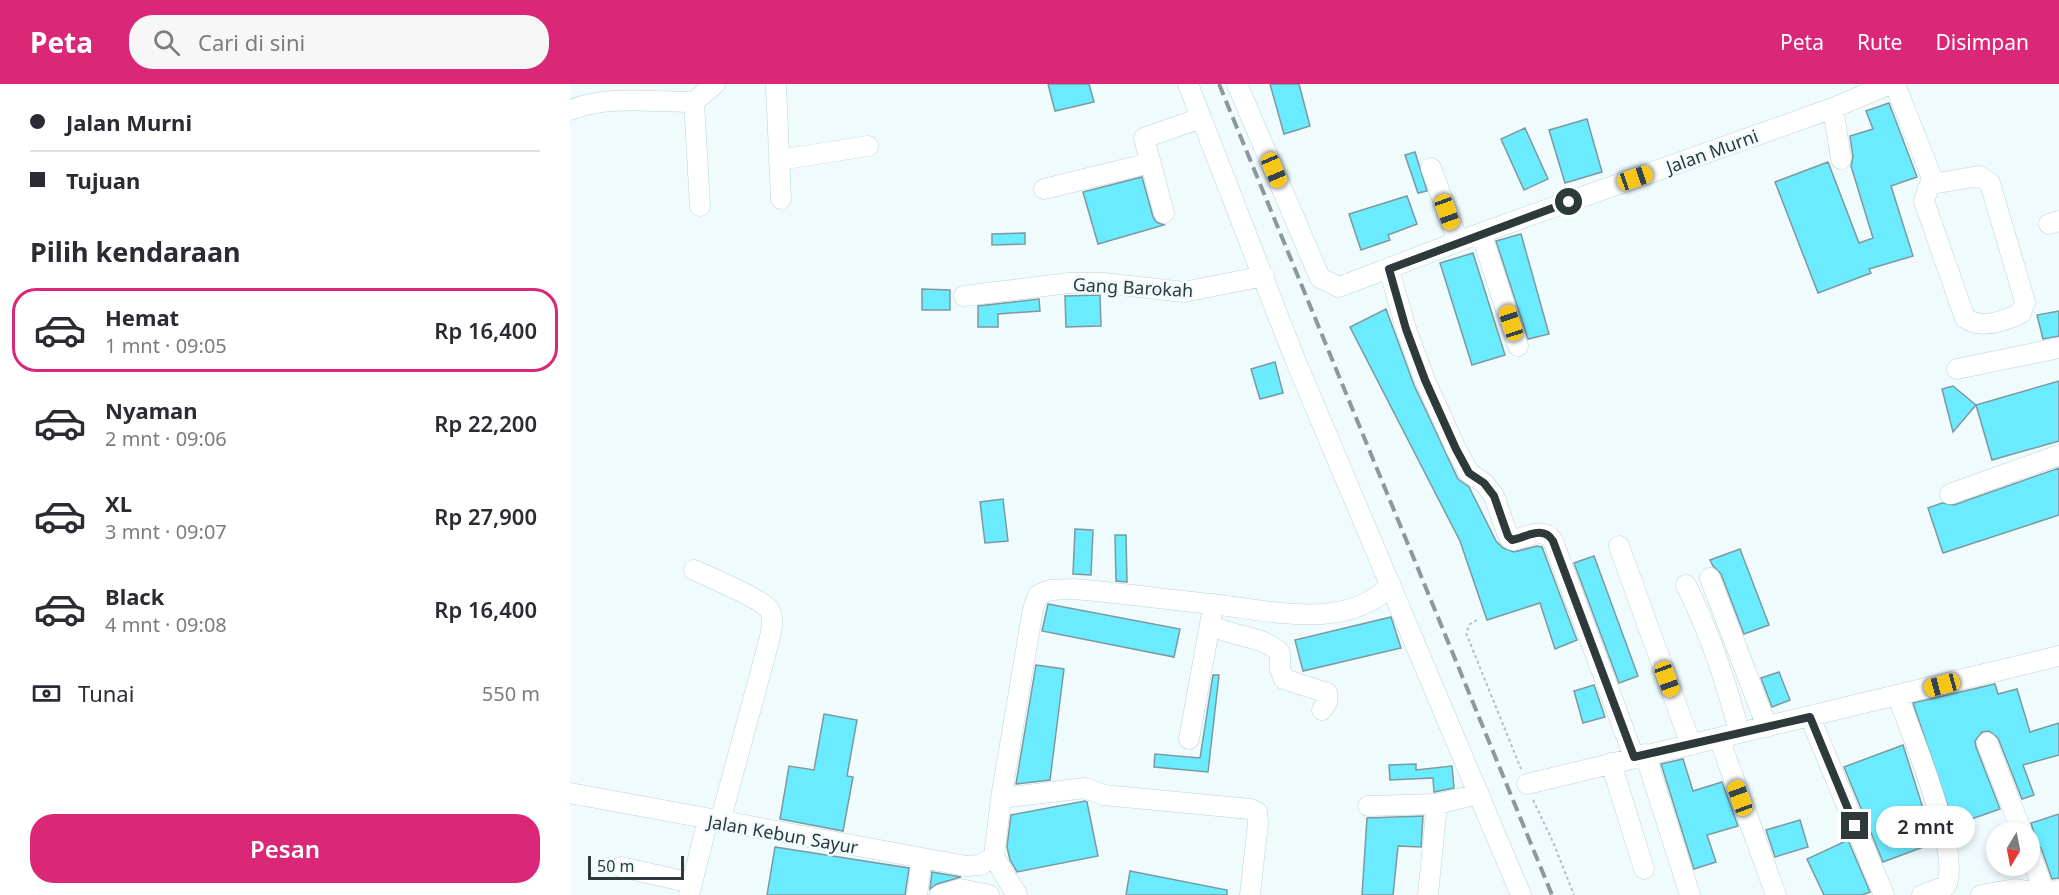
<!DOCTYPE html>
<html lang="id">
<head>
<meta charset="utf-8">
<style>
	body { margin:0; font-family:"Noto Sans",sans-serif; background:#f7f7f7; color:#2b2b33; height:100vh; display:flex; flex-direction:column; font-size:22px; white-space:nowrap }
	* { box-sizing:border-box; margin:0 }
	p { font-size:20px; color:#7c7c81 }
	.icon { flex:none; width:33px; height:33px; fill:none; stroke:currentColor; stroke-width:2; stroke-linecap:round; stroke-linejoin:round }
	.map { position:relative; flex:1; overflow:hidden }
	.panel { display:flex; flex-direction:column; background:#fff; width:570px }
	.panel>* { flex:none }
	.hud { display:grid; align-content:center; height:132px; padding:0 30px; background:#fff }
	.needle { width:39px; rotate:190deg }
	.buttons { position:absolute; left:1416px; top:738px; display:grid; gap:12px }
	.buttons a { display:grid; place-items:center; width:54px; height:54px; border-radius:50%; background:#fff; box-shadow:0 3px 9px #0003; font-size:30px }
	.scale { position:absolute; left:18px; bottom:15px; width:96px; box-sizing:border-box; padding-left:6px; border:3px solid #2d393b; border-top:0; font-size:16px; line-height:21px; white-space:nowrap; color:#2d393b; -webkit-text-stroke:4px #effbfd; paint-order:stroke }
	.end { position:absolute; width:27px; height:27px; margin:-14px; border:8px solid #2d393b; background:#fff; box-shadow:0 0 0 3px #fff }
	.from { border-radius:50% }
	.bubble { position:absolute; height:42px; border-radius:21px; background:#fff; box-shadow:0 3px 9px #0003; font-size:20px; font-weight:600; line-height:42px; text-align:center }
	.car { position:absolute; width:18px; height:36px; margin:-18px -9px; border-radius:8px; box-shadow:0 0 4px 2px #0007; background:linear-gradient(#f5c518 24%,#345 0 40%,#f5c518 0 76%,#345 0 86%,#f5c518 0) }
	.hud b { display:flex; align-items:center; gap:21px; height:57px; font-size:22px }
	.hud b+b { border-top:2px solid #e1e1e2 }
	.hud i { width:15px; height:15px; background:#2b2b33 }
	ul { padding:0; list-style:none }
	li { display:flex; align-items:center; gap:18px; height:84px; margin:0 12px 9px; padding:0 18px; border:3px solid transparent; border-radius:24px }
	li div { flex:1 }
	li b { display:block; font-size:22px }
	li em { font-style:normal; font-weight:600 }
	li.active { border-color:#db2777 }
	li>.icon { width:54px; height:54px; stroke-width:1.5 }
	h2 { padding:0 30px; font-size:27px; line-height:72px }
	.pay { display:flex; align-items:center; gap:15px; height:66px; padding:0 30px; font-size:22px }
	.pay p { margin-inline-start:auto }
	.action { display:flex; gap:12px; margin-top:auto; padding:12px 30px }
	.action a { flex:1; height:69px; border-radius:24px; background:#db2777; color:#fff; font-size:24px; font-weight:600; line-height:69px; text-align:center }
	header { display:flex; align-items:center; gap:36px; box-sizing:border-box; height:84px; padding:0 30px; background:#db2777; color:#fff }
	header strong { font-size:28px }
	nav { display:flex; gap:33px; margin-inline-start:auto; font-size:21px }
	.search { width:420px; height:54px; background:#f7f7f7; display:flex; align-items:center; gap:15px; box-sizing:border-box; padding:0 21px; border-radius:24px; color:#7c7c81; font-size:22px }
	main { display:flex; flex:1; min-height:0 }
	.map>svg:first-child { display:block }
	.building { fill:#6bebff; stroke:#7d999e; stroke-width:1.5 }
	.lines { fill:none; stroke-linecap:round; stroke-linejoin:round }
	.minor-casing { stroke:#b8d5da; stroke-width:21 }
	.path { stroke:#b2bec0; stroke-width:2; stroke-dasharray:3 3; stroke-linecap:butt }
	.minor { stroke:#fff; stroke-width:20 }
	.rail { stroke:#8c989a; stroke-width:4; stroke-dasharray:12 6; stroke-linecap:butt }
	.route { stroke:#2d393b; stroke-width:8 }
	.labels { text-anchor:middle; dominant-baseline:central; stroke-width:5; stroke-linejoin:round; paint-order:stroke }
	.street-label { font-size:18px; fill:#2d393b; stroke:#effbfd }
</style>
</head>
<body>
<header>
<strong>Peta</strong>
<div class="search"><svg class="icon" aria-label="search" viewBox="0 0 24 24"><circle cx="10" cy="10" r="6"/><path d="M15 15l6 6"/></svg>Cari di sini</div>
<nav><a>Peta</a><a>Rute</a><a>Disimpan</a></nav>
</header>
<main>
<section class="panel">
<div class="hud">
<b><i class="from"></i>Jalan Murni</b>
<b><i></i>Tujuan</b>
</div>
<h2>Pilih kendaraan</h2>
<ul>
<li class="active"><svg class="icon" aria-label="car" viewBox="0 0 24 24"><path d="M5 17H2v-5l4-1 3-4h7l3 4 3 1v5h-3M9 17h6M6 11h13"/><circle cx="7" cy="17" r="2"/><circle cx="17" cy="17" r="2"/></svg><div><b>Hemat</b><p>1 mnt · 09:05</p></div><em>Rp 16,400</em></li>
<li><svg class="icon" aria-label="car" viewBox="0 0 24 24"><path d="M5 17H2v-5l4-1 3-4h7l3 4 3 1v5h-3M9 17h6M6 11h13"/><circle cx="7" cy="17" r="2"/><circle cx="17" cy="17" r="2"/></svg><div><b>Nyaman</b><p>2 mnt · 09:06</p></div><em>Rp 22,200</em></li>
<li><svg class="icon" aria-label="car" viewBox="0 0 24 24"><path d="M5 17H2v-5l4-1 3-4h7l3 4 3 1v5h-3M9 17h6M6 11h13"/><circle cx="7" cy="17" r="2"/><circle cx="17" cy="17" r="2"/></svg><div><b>XL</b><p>3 mnt · 09:07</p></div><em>Rp 27,900</em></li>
<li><svg class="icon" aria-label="car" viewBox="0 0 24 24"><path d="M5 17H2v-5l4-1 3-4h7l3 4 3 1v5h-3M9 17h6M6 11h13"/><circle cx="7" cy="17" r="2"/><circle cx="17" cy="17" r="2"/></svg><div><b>Black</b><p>4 mnt · 09:08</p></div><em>Rp 16,400</em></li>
</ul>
<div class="pay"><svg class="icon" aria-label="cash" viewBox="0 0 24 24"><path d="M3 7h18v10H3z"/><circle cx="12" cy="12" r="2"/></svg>Tunai<p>550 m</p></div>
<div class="action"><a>Pesan</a></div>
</section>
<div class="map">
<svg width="1489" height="811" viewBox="0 0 1489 811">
	<rect width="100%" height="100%" fill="#effbfd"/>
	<path class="building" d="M478,0H519L524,18L485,27Z
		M700,0H729L740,42L714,50Z
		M1319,19L1347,93L1321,102L1343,172L1299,185L1301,189L1248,209L1205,98L1258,78L1289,159L1303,154L1281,82L1283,73L1280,52L1303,45L1296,27Z
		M1017,35L1032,88L995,99L979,46Z
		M955,44L978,95L954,106L931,55Z
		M845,68L857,107L848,109L835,71Z
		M572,93L583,133L586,138L594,141L528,160L513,108Z
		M837,112L847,140L818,151L820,156L791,166L779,130Z
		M455,149V160L422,161V150Z
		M951,150L979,250L958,255L926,157Z
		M903,169L935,271L902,281L870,179Z
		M352,205L380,206V226H352Z
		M530,211L531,242L496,243L495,212Z
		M469,215L470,227L428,230V243H408V222Z
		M816,225L844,301L888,395L899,403L926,457L933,464L944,468L967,462L972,463L1007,556L985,565L970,519L917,536L890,457L780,243Z
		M1489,227V252L1473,255L1467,231Z
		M705,278L713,309L690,315L681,285Z
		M1489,297V357L1422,376L1406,321Z
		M1383,302L1406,321L1383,348L1372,305Z
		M1489,384V431L1373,469L1358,424L1372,419L1384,421Z
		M433,415L438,457L415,459L410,418Z
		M505,445L523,446L521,491L503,490Z
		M545,451H556L557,498L546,497Z
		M1170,465L1199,541L1174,550L1151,490L1143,482L1140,476Z
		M1024,472L1068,592L1049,599L1004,479Z
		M478,520L610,545L604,573L472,547Z
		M821,533L831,564L733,587L725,556Z
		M466,581L494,585L480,696L446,700Z
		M1209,588L1220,616L1202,623L1191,594Z
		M643,591H649L638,688L584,683L585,670L630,674Z
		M1425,600L1428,610L1447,605L1460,648L1489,639V671L1453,681L1464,711L1452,715L1428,654L1419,647L1412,648L1405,657L1406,663L1430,725L1384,741L1343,619Z
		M1024,601L1035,633L1013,639L1004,607Z
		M254,630L287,636L277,692L283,693L273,747L210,735L219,682L244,686Z
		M1333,661L1364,759L1313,778L1274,683Z
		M1113,675L1123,707L1152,698L1168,742L1137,751L1146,778L1124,785L1091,680Z
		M846,680V686L882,682L884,704L864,708L863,694L820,696L819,681Z
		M515,717L517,718L528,772L447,788L440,776L437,763L441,731Z
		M1489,730V794L1482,795L1471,764L1461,757L1464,749L1461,739Z
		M853,732L851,763L828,762L823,811H792L797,734Z
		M1230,736L1238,763L1205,773L1196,746Z
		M1278,756L1300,808L1292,811H1254L1237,775Z
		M205,763L339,784L335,811H197Z
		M560,787L657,806V811H556Z
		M362,788L391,793L367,800L360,805Z"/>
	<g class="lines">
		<g class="minor-casing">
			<path id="minor" d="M206,0L211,115
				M618,0L724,273L951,811
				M667,0L750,194L769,203L911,149L1263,24L1320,0
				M1325,0L1362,94L1354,117L1395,234C1411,246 1435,237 1451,229L1455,218L1420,99L1409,92L1362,100
				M124,18L130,122
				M1263,24L1271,75
				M0,26C40,11 82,18 124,18L145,0
				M209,76L298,62
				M861,84L888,157
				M474,105L580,79
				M594,129L574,54L631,34
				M1479,140L1489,137
				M911,149L948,262
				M819,185L836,245L855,296L886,365L899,389L914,399L924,412L938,452L942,456C957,454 973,441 983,457L1064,673
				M394,212L499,199H533L614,208L694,192
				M1387,285L1489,264
				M1380,410L1489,371
				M1049,462L1121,661
				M124,486C139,493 190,514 199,525C205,534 201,548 199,557L150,738
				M1140,494L1197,643
				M1116,501C1140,549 1156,597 1169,648
				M643,520L640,540C661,554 692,550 710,569V585L714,595L757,609V618L752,626
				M1328,613C1341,648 1392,771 1376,802L1352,811
				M1240,633L1314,811
				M1149,654L1206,811
				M619,655L640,540
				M1417,659L1452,748
				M1075,670L1120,811
				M1041,679L1074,785
				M957,700L1489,572
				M0,709L396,782L410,781L424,773
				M431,714L515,704L534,711L680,725L687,728L688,739L680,811
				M798,722L867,720L909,710
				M1460,769L1475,810
				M424,773L431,714L463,525L468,511L480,506L504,505C550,509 595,515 641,520C698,526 776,548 821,501
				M424,773L447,811
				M51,783L122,799
				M119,811L138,736
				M347,811L352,775
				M370,811L390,805L419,811
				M858,811L867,720
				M1411,811L1445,805L1475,810L1489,806"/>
		</g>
		<path class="path" d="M907,536L900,540L896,549L951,685
			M963,716L983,758L1004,811"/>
		<use href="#minor" class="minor"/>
		<path class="rail" d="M649,0L982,811"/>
	</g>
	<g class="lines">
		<path class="route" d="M999,118L819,185L836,245L855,296L886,365L899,389L914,399L924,412L938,452L942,456C957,453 973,441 983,457L1064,673L1240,633L1285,742"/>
	</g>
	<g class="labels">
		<g class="street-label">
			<text transform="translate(1142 67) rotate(-20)">Jalan Murni</text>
			<text transform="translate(563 203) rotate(3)">Gang Barokah</text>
			<text transform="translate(213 750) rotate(10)">Jalan Kebun Sayur</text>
		</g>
	</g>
</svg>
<div class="buttons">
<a><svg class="needle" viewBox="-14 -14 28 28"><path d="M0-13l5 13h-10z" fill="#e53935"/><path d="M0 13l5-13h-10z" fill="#7c7c81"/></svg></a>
</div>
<div class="scale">50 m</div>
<i class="end from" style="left:999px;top:118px"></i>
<i class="end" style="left:1285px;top:742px"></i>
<div class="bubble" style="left:1306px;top:722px;width:99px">2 mnt</div>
<i class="car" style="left:704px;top:86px;rotate:157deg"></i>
<i class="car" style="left:1065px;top:94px;rotate:71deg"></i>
<i class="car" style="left:877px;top:128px;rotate:160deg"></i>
<i class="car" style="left:941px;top:239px;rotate:342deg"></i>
<i class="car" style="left:1097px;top:595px;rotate:160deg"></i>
<i class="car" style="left:1372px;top:601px;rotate:255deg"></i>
<i class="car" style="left:1170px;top:714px;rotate:340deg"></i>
</div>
</main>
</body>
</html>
